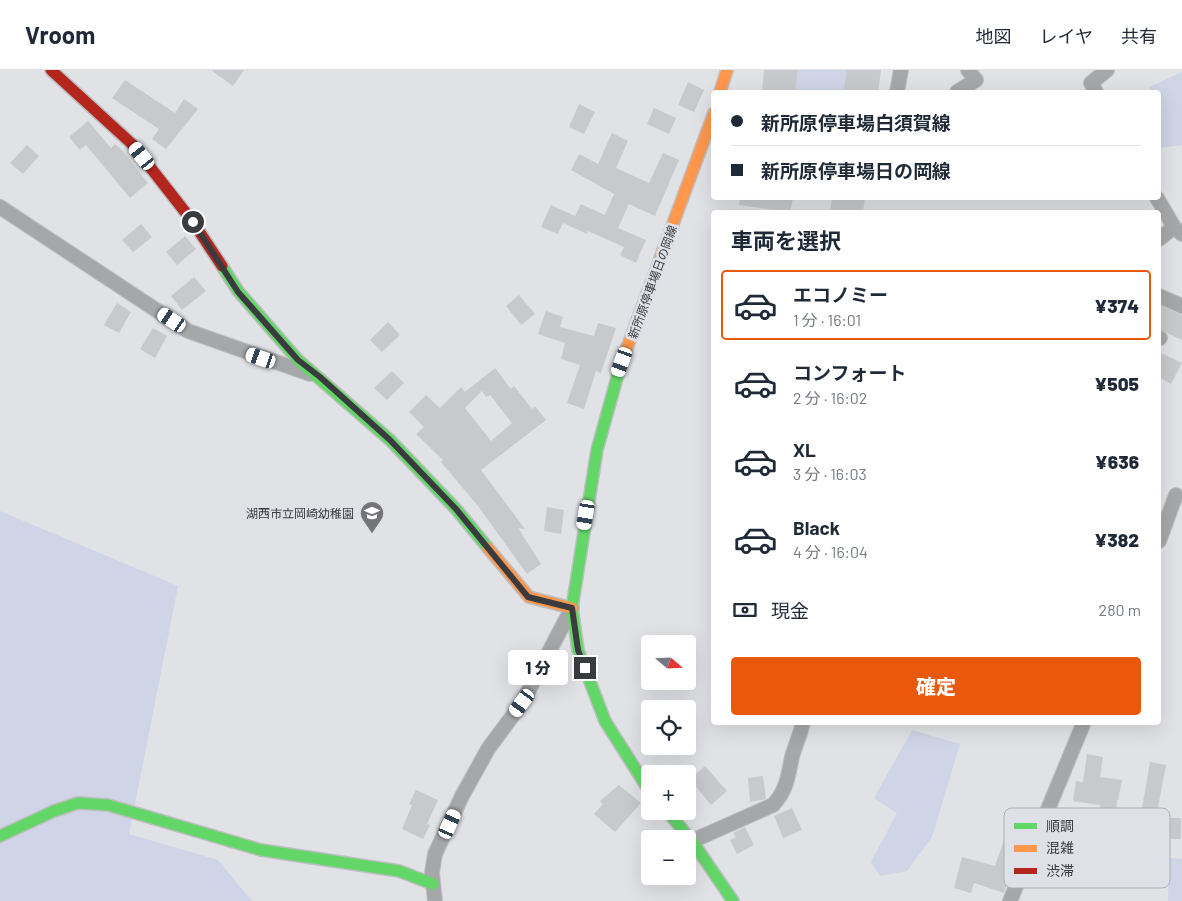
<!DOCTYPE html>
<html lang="ja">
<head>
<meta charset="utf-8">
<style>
	body { margin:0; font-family:Barlow,"Noto Sans JP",sans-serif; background:#f6f6f7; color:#1f2937; height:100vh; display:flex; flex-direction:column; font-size:19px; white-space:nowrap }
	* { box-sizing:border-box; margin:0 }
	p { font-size:16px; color:#747a83 }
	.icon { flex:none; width:28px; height:28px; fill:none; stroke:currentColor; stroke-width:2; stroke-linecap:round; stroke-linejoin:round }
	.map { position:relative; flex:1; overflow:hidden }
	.sheet { position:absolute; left:711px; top:140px; width:450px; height:515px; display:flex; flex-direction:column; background:#fff; border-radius:5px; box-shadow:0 5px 20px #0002 }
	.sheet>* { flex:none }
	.top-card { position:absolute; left:711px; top:20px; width:450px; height:110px; border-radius:5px; box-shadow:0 5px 20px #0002; display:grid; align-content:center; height:110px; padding:0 20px; background:#fff }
	.needle { width:32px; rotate:109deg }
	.buttons { position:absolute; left:641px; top:565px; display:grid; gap:10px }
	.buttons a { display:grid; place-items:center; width:55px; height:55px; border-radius:5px; background:#fff; box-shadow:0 5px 20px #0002; font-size:25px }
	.end { position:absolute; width:22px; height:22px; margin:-11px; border:6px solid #3a3b3e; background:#fff; box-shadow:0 0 0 2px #fff }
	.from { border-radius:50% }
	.bubble { position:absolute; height:35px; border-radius:5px; background:#fff; box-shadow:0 5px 20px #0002; font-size:16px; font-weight:800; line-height:35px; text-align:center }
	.car { position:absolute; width:15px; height:30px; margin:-15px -8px; border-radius:6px; box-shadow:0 0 4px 1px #0007; background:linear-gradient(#fff 24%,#345 0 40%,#fff 0 76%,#345 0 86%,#fff 0) }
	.top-card b { display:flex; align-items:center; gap:18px; height:48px; font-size:19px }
	.top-card b+b { border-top:1px solid #e0e1e3 }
	.top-card i { width:12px; height:12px; background:#1f2937 }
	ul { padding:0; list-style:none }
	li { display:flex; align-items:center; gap:15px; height:70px; margin:0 10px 8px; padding:0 10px; border:2px solid transparent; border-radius:5px }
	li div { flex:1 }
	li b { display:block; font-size:19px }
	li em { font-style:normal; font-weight:800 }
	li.selected { border-color:#ea580c }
	li>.icon { width:45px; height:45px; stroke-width:1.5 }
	h2 { padding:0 20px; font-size:22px; line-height:60px }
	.pay { display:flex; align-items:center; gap:12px; height:55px; padding:0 20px; font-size:19px }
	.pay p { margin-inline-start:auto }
	.cta { display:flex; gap:10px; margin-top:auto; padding:10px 20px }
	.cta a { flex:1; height:58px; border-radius:5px; background:#ea580c; color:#fff; font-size:20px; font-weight:800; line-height:58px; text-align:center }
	header { display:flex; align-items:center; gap:30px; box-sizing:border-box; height:70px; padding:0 25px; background:#fff; border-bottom:1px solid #e0e1e3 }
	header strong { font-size:24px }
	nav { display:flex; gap:28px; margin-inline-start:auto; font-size:18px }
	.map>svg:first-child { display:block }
	.green { fill:#cfd4e6 }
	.building { fill:#c8c9cc; fill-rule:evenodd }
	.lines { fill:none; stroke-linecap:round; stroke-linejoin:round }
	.street-casing { stroke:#bdbec0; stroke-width:16 }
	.fast-casing { stroke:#bdbec0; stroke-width:14 }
	.slow-casing { stroke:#bdbec0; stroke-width:14 }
	.jam-casing { stroke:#bdbec0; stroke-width:14 }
	.street { stroke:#a6a7a9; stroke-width:14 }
	.fast { stroke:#63d668; stroke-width:11 }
	.slow { stroke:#ff974d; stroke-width:11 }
	.jam { stroke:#b3261e; stroke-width:11 }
	.route { stroke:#3a3b3e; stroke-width:6 }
	.labels { text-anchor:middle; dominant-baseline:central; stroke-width:5; stroke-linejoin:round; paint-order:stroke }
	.street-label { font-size:12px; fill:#3a3b3e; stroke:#dfe1e8 }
	.poi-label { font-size:12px; fill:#3a3b3e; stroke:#dfe1e8; text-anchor:end }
	.key { fill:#dfe1e8; stroke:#aeafb5; stroke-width:1 }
	.key-label { font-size:14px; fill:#3a3b3e }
</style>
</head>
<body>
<header>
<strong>Vroom</strong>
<nav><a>地図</a><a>レイヤ</a><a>共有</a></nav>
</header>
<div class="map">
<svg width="1182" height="831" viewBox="0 0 1182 831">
	<rect width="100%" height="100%" fill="#e1e2e6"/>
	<path class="green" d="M798,0H847L843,22H795Z
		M1182,2V75L1161,78L1159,22H1150L1149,17Z
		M0,441L178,516L129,764L218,790L252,831H0Z
		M912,660L960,674L932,767L907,801L880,806L871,792L897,743L874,728Z
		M1169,788L1182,789V831H1168Z"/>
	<path class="building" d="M211,0H244L233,16Z
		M764,0H798L795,22H762Z
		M847,0H881L878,22H843Z
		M125,10L175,43L184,29L198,39L166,79L152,69L159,59L112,28Z
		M688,12L704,20L694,42L678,35Z
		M579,34L595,42L584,64L569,57Z
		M654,38L676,48L669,64L647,54Z
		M88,51L111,78L115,74L122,80L148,113L130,128L86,75L80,80L69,67Z
		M612,63L628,71L616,98L649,113L663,83L679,90L655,146L629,134L618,158L646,170L636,193L620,185L624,177L588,161L587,164L563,153L558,164L541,157L551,135L575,146L581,134L605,145L614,124L571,100L579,84L598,94Z
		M27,75L39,86L23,104L10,93Z
		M740,128H793L790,142L739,135Z
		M832,128H865L863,142H830Z
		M141,154L152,167L133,182L122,170Z
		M185,166L196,179L177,195L166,182Z
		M194,207L206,221L182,240L171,226Z
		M519,225L535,244L521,255L506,236Z
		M117,233L131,242L119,263L104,255Z
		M1159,235L1182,245V270L1159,259Z
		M546,241L563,247L560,257L594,266L598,253L616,258L601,303L596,301L584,339L567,333L580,295L561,289L565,273L538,264Z
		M388,252L400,265L382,282L370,270Z
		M153,258L167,266L155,288L140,279Z
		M1159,282L1182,293L1171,314L1159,307Z
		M495,298L511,319L514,316L532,339L535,336L546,350L481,400L525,459L518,458L541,494L527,504L478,436L441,392L443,390L416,364L424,357L409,342L426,325L440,338L461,317L465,322ZM482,321L486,327L490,325L512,353L491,371L465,338Z
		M392,301L404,313L387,330L374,318Z
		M547,437L564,440L561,464L544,461Z
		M1087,684L1103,687L1100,707L1122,710L1118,730H1117L1116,759H1100V735L1073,731L1076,711L1083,712Z
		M1150,692L1166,695L1156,748H1181V769H1156L1155,774L1139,771L1145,739L1142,738Z
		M705,696L727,721L711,735L690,709Z
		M763,706L766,729L750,732L748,708Z
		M619,715L641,733L615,762L594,744L603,734L600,731Z
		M416,720L438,730L427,754L430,755L423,769L402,759L412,735L409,734Z
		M792,738L802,760L783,768L774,746Z
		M745,757L754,775L737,784L730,770L736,767L733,763Z
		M1008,759L1023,764L1004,823L974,813L971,823L954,818L962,787L995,796Z"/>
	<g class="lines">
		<g class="street-casing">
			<path id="street" d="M897,22L901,0
				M957,22L976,10L968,0
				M1096,22L1091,13L1107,0
				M1157,128L1174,157
				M0,137L188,261L310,304
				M1159,169L1174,157L1182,164
				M1159,226L1182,236
				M1159,268H1160
				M1159,471L1176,425
				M692,771L773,735C787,720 788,706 792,687C795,675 801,664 803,652
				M435,831L432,803L435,784L462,726L488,679L522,633L572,538
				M1010,831L1084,652"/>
		</g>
		<g class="fast-casing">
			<path id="fast" d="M222,196L238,221L298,290L390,370L456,439L488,478
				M620,297L597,380L572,538L578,580L605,651L650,722
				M667,741L692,771L733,831
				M0,766L54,741L78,733L108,735L261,780L399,801L433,814"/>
		</g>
		<g class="slow-casing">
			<path id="slow" d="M720,22L727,0
				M620,297L714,43
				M488,478L529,527L572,538"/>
		</g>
		<g class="jam-casing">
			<path id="jam" d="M51,0L132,74L193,152L222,196"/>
		</g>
		<use href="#street" class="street"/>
		<use href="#fast" class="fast"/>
		<use href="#slow" class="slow"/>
		<use href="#jam" class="jam"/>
	</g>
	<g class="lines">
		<path class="route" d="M193,152L238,222L298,290L320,307L390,370L456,439L528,527L572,538L578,580L585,598"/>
	</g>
	<defs>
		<g id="school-pin" transform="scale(1.25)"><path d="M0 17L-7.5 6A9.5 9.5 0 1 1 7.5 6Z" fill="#747579" stroke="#dfe1e8"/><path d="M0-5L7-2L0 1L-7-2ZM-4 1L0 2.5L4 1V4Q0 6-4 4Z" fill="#fff"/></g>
	</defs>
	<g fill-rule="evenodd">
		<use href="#school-pin" x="372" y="443"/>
	</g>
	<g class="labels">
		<g class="street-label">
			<text transform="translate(652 212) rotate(-70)">新所原停車場日の岡線</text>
		</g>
		<g class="poi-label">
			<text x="354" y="443">湖西市立岡崎幼稚園</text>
		</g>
	</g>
	<rect x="1004" y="738" width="166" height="80" rx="8" class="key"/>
	<rect x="1014" y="753" width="23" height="6" fill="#63d668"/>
	<rect x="1014" y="775" width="23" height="7" fill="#ff974d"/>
	<rect x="1014" y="798" width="23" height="6" fill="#b3261e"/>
	<g class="key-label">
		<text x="1046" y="761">順調</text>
		<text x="1046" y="783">混雑</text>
		<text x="1046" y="806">渋滞</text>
	</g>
</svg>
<div class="buttons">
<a><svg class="needle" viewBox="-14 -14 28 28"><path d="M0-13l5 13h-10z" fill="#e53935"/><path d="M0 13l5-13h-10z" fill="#747a83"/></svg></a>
<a><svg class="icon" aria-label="locate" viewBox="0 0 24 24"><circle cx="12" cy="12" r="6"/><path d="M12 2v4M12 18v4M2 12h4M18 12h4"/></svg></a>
<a>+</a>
<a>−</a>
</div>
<i class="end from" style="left:193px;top:152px"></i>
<i class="end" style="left:585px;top:598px"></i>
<div class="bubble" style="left:508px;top:580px;width:60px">1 分</div>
<i class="car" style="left:142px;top:86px;rotate:321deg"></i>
<i class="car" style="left:172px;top:250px;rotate:304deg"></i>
<i class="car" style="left:261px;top:288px;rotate:289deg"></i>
<i class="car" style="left:622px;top:292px;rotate:200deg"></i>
<i class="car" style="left:586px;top:445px;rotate:190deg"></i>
<i class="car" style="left:522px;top:633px;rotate:216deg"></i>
<i class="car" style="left:450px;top:754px;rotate:24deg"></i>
<div class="top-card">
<b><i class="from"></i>新所原停車場白須賀線</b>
<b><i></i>新所原停車場日の岡線</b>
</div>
<section class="sheet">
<h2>車両を選択</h2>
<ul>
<li class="selected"><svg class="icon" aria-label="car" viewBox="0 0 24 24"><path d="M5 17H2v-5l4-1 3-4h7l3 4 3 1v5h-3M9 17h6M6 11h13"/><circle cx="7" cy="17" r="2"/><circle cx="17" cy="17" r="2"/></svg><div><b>エコノミー</b><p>1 分 · 16:01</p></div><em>¥374</em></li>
<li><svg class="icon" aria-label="car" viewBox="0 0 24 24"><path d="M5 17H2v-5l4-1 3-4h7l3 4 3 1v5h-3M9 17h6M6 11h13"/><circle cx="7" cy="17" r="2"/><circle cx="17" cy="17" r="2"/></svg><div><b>コンフォート</b><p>2 分 · 16:02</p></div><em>¥505</em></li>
<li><svg class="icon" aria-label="car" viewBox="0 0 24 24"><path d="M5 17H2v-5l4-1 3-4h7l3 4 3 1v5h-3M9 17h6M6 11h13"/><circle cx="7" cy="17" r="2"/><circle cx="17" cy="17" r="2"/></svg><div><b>XL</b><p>3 分 · 16:03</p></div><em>¥636</em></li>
<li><svg class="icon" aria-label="car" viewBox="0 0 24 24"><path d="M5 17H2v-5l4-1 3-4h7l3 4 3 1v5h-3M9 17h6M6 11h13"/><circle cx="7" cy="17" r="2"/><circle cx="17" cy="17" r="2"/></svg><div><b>Black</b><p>4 分 · 16:04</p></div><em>¥382</em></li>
</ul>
<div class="pay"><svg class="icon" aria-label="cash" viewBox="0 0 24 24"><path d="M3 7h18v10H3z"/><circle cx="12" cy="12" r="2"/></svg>現金<p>280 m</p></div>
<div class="cta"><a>確定</a></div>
</section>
</div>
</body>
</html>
